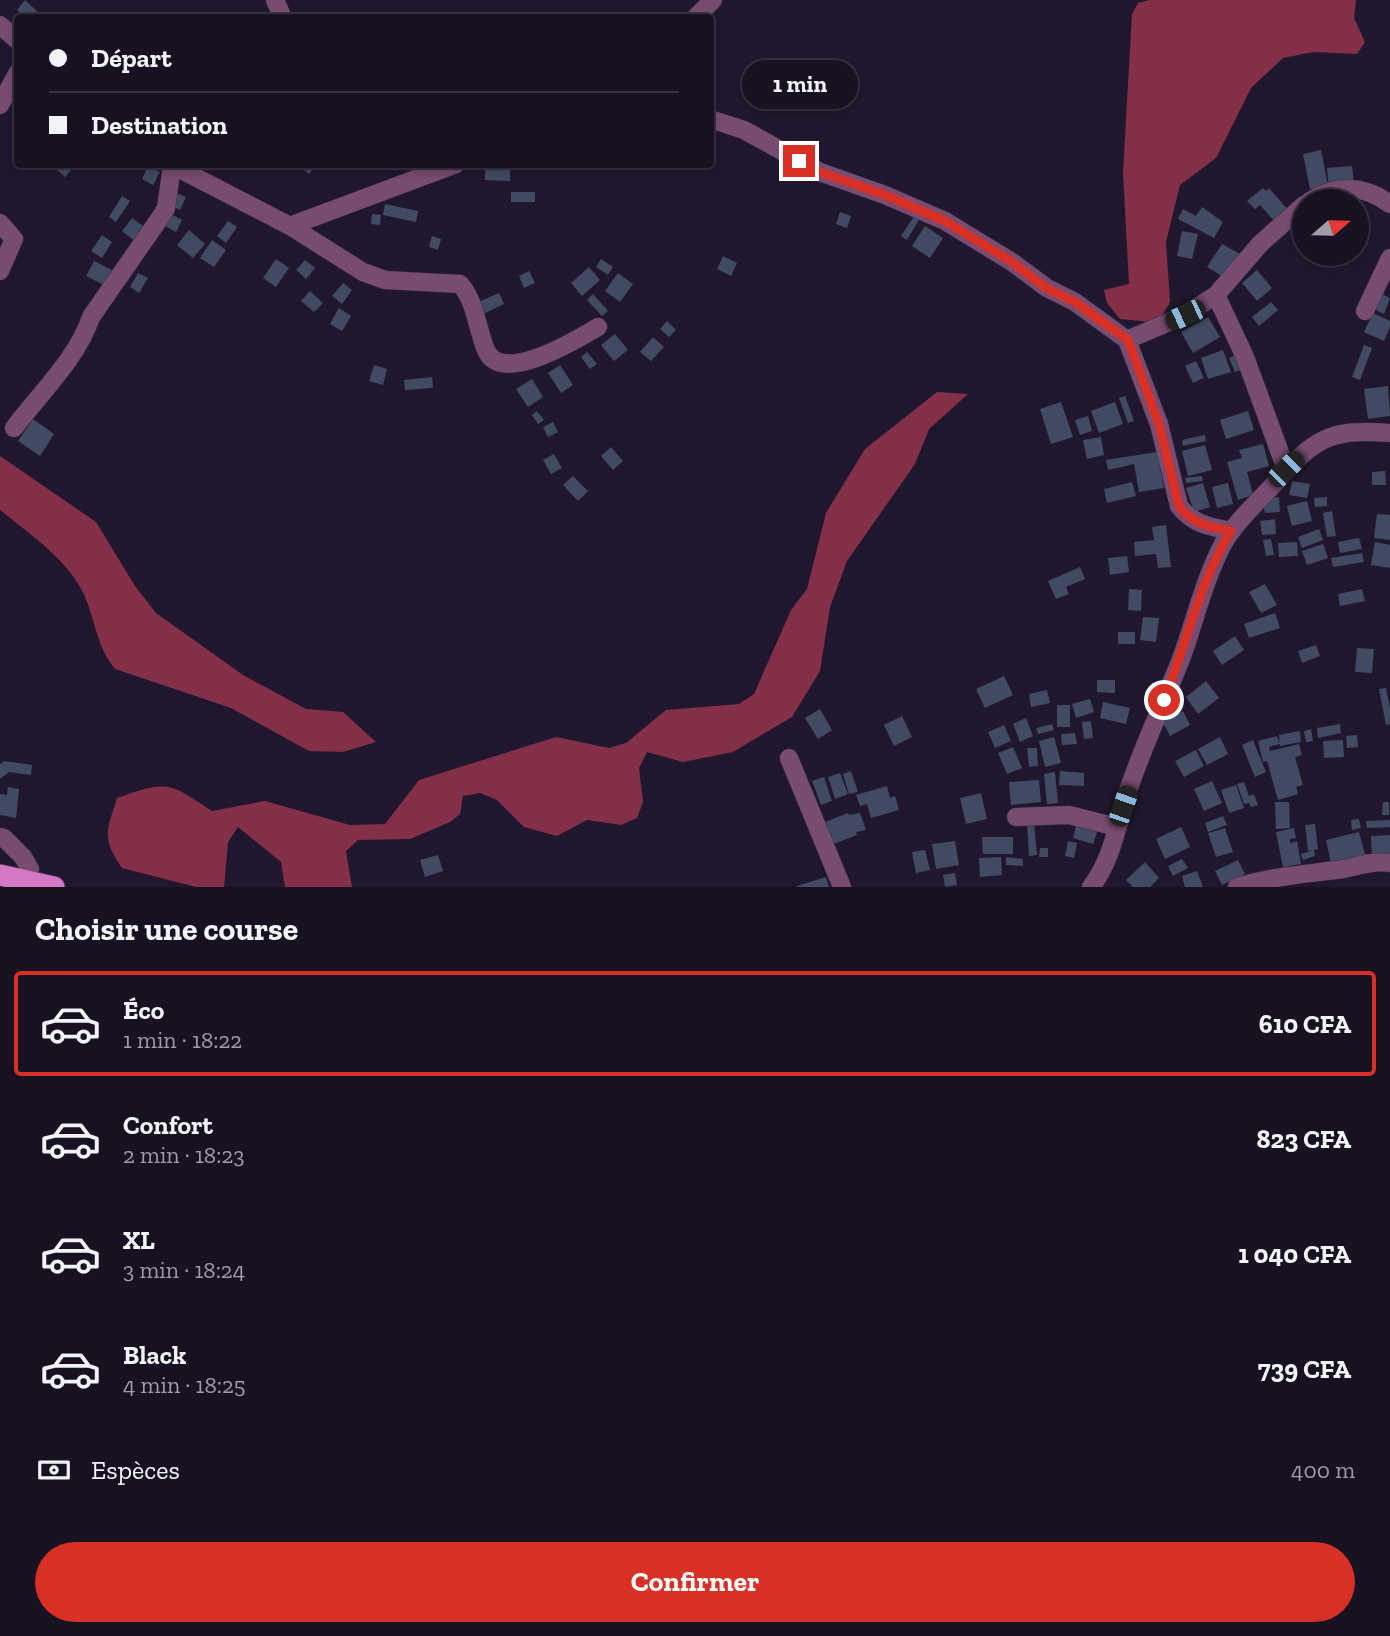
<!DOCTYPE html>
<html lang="fr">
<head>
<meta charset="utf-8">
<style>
	body { margin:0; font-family:"Zilla Slab",serif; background:#211a2a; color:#f1f3f6; height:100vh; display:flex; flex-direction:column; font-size:26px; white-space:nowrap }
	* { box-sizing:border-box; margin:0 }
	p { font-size:23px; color:#9f9da5 }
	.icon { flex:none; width:38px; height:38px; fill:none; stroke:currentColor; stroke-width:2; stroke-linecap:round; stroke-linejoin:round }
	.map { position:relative; height:887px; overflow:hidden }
	.drawer { display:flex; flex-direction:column; background:#181122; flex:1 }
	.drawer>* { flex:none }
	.banner { position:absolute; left:14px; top:14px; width:700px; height:154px; border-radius:7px; box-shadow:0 4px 10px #0003,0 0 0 2px #363140; display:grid; align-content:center; height:154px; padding:0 35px; background:#181122 }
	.needle { width:46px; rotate:70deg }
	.fabs { position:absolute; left:1292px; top:189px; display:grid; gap:14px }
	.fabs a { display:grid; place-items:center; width:77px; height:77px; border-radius:50%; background:#181122; box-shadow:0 4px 10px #0003,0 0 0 2px #363140; font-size:35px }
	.end { position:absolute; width:32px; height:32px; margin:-16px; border:9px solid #d93025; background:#fff; box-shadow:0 0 0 4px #fff }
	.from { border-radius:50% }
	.bubble { position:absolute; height:49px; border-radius:24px; background:#181122; box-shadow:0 4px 10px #0003,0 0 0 2px #363140; font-size:23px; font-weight:800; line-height:49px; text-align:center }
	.car { position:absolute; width:21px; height:42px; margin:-21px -10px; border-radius:9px; box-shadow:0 0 5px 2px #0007; background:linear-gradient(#222 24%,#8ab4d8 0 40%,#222 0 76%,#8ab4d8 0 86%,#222 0) }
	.banner b { display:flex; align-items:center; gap:24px; height:66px; font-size:26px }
	.banner b+b { border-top:2px solid #363140 }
	.banner i { width:18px; height:18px; background:#f1f3f6 }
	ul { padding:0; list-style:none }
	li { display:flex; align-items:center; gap:21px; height:105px; margin:0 14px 10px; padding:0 21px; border:4px solid transparent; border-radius:7px }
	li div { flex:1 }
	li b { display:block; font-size:26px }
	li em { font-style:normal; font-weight:800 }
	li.selected { border-color:#d93025 }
	li>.icon { width:63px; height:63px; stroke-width:1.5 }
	h2 { padding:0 35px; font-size:32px; line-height:84px }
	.pay { display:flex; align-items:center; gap:18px; height:77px; padding:0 35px; font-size:26px }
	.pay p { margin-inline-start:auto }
	.primary-button { display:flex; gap:14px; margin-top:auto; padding:14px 35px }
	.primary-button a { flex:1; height:80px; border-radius:42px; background:#d93025; color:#fff; font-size:28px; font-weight:800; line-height:80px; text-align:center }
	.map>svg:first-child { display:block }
	.forest { fill:#822f47 }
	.building { fill:#414a63 }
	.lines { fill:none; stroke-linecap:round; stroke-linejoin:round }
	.minor-casing { stroke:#3a3147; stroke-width:19 }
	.major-casing { stroke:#3a3147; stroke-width:23 }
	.minor { stroke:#784b70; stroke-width:18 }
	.major { stroke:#d478c5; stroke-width:21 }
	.route { stroke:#d93025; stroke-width:9 }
</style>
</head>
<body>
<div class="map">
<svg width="1390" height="887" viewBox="0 0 1390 887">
	<rect width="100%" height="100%" fill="#20172e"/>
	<path class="forest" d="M1149,0H1356L1354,18L1365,42L1357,54L1313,52L1283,58L1251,88L1216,158L1180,185L1166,242L1170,302L1163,315L1151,322L1120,319L1107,303L1104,290L1129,284L1123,172L1132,14L1138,3Z
		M937,392L968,394L929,429L915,464L847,561L830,607L820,671L792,717L733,752L683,762L647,752L639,768L643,802L637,818L621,825L587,820L557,836L524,827L497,800L480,793L463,796L460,814L450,822L410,839L358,840L346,851L352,887H285L281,862L238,827L228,842L224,887H196L122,868C101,837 107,831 117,798C167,780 169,782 212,811L265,801L350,825L385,824L419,780L435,775L556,737L609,748L626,743L666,710L739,704L754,694L791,610L807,589L826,513L865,449Z
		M0,456L96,522L135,586L156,613L243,675L306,709L343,712L376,742L343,752L309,751L231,708L115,669C94,643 95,612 79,585C60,554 28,533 0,510Z"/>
	<path class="building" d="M25,0L42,16L41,18H25L17,10Z
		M1321,150L1328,185L1310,189L1303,154Z
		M50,164H76L65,177Z
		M296,164H317L309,174Z
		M485,164L510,165V181L485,180Z
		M148,166L160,172L153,185L142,179Z
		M1352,166L1354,185L1329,189L1327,168Z
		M1263,188L1266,191L1269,188L1290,212L1277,224L1260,205L1255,209L1247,201Z
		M511,192H535V202H511Z
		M176,193L186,197L180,210L170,205Z
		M122,196L130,201L116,222L109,217Z
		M385,204L418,211L416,222L383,215Z
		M1202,207L1223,222L1214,238L1178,219L1183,209L1196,216Z
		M840,212L851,216L847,228L836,224Z
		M171,214L182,220L176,232L165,226Z
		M372,214L381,215L380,225L371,224Z
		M915,215L920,218L907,240L901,236Z
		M132,218L146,228L136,242L122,231Z
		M228,221L237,227L226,243L217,236Z
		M925,226L943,238L930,258L912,246Z
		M189,230L205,244L193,258L177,245Z
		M1182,231L1198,234L1192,259L1177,256Z
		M102,235L112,242L102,258L91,251Z
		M432,236L441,239L438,250L429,247Z
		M212,240L226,250L214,267L200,258Z
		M1222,244L1244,256L1223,277L1207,267Z
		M723,256L737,263L731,276L717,269Z
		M276,259L289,268L276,287L263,278Z
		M601,259L613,267L608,275L596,267Z
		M305,260L315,268L306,279L296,270Z
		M94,261L112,270L104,285L86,276Z
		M589,267L600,280L582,296L571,283Z
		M1257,270L1272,288L1257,301L1242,283Z
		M529,271L535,283L524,288L519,276Z
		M138,273L148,278L139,293L130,287Z
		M618,273L633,284L620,302L605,291Z
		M343,283L352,290L342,304L332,296Z
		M310,291L323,303L314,312L301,301Z
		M499,293L504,304L481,315L476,303Z
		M593,294L608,311L602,316L587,300Z
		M1382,294L1390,298L1384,314L1374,309Z
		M1271,302L1278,310L1259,326L1252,317Z
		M339,308L351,316L342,331L330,324Z
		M1373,313L1390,321V327L1384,341L1364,332Z
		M1208,317L1220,337L1193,353L1181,332Z
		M667,321L676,330L669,337L660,329Z
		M615,334L628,350L614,361L601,345Z
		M653,337L664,347L651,361L640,352Z
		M1364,345L1372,348L1360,380L1352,377Z
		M1223,350L1231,372L1208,379L1201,358Z
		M587,352L597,364L590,369L581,357Z
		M1237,354L1243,369L1235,372L1229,358Z
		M1196,361L1204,378L1193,383L1185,366Z
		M374,365L387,369L383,385L369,381Z
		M560,365L573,385L561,393L548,373Z
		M432,377L433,388L405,390L404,380Z
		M532,379L543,397L528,407L516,389Z
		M1388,386L1390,416L1368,419L1364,389Z
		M1125,396L1134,421L1128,423L1119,398Z
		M1061,402L1073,437L1051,444L1040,409Z
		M1115,402L1123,424L1099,433L1091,411Z
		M537,411L544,420L538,424L532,415Z
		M1248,411L1254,430L1226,439L1220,420Z
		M1088,416L1092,431L1080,435L1075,420Z
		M33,419L54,434L40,456L18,441Z
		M553,422L558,432L548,437L543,427Z
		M1205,435L1206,441L1183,446L1182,440Z
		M1101,437L1104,455L1087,459L1083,440Z
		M1263,444L1269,466L1247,472L1253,495L1238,500L1227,462L1242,458L1239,450Z
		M1205,445L1212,470L1188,476L1182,451Z
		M611,447L623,461L613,470L601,456Z
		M1157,452L1164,488L1139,492L1134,464L1108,470L1106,460Z
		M554,454L562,468L551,474L543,460Z
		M1385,471L1386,485H1372V472Z
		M573,476L588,491L578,501L563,485Z
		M1202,476L1203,481L1186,483L1185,478Z
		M1292,481L1310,484L1307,498L1289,495Z
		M1132,482L1136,496L1107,503L1104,489Z
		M1203,483L1210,507L1194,512L1186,488Z
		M1228,483L1233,504L1217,508L1212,487Z
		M1279,497L1280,512L1265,513L1263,504L1268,498Z
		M1327,497V506L1315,507L1314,498Z
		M1307,501L1312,521L1292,526L1287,506Z
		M1332,511L1336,536L1327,537L1323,513Z
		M1377,514L1390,515V540L1374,538Z
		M1275,519L1276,534L1262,535L1260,521Z
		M1166,525L1171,567L1158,568L1156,554L1135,556L1134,542L1154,540L1152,527Z
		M1319,529L1323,540L1302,548L1298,537Z
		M1359,538L1362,549L1340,553L1338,542Z
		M1271,539L1274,555L1266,556L1263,540Z
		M1297,542L1298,556L1279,557L1278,543Z
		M1375,542L1390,545V568L1371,565Z
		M1323,544L1328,558L1307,565L1302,551Z
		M1362,553L1364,562L1333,567L1331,558Z
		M1127,556L1129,572L1110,575L1108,558Z
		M1080,567L1085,579L1066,587L1069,594L1056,599L1048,581Z
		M1265,584L1277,605L1261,613L1249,592Z
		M1129,589L1142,590L1141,611L1128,610Z
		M1362,589L1365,601L1340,606L1338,594Z
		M1275,613L1280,628L1249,638L1244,624Z
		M1143,617L1159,618L1156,642L1140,640Z
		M1118,632H1135V644H1118Z
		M1235,636L1244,650L1222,665L1213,651Z
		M1316,645L1320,656L1302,663L1298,651Z
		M1357,648L1374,649L1372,673L1355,672Z
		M1004,676L1013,695L985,708L976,689Z
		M1097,680H1115V693L1097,692Z
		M1206,681L1219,698L1198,714L1186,697Z
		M1386,688L1390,708V724L1386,725L1379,689Z
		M1047,690L1050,703L1031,707L1029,694Z
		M1090,699L1094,712L1076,718L1072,704Z
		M1103,702L1130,708L1126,724L1100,718Z
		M1057,705H1070V727H1057Z
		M820,709L832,730L818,739L805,718Z
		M1183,711L1190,725L1170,736L1162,721Z
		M902,716L912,737L894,746L884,725Z
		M1026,718L1033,736L1020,742L1013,724Z
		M1091,721L1093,738L1084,739L1082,722Z
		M1052,724L1054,730L1038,734L1036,728Z
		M1340,724L1341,733L1318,738L1317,728Z
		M1004,725L1011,741L995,748L988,732Z
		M1311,729L1313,741L1306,742L1304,731Z
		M1300,731L1301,742L1280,746L1279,735Z
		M1075,733L1077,744L1062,745L1061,734Z
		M1357,735L1358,747L1347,748L1346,736Z
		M1277,736L1280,744L1269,747L1270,751L1299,744L1302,755L1295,757L1303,785L1296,787L1298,794L1278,800L1267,761L1263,762L1258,741Z
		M1054,737L1061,763L1045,767L1039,741Z
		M1220,737L1228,754L1207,765L1198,749Z
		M1253,740L1266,772L1255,777L1242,745Z
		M1343,740L1344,757L1324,758L1323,741Z
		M1013,747L1022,768L1007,774L998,753Z
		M1027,748H1037L1038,766L1029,767Z
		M1196,750L1204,766L1184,777L1175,761Z
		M4,761L32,765L31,775L9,772L0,779V764Z
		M851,771L858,792L849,794L843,774Z
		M1060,771L1084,773V786L1059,785Z
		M1055,772L1058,803L1047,804L1044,774Z
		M840,773L848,794L835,799L828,777Z
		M824,777L832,801L821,805L812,781Z
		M1039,780L1041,802L1011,805L1009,782Z
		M1212,781L1222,803L1204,811L1194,789Z
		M1244,782L1249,796L1254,794L1258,805L1251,807L1249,803L1244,804L1237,784Z
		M1236,785L1244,808L1229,813L1221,790Z
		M887,786L890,798L895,796L899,810L871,818L867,804L860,806L856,795Z
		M8,787L19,789L16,818L0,815V794L7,795Z
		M981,793L987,819L966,824L960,798Z
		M1275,802H1289L1290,828L1276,829Z
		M1383,802H1389V815H1382Z
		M848,813L849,815L860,813L866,830L856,832L857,835L831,845L823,823Z
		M1223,816L1227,825L1208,832L1205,823Z
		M1359,819L1361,828L1352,830L1351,820Z
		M1390,820V827L1367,828L1366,821Z
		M1077,822L1098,829L1093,844L1073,838Z
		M1034,823L1037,855L1029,856L1027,824Z
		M1315,824L1318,849L1308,851L1305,825Z
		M1181,827L1190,847L1165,859L1156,839Z
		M1225,828L1233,852L1216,857L1208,833Z
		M1294,828L1296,838L1290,839V843L1297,841L1301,864L1283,867L1276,832Z
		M1359,832L1365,855L1331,863L1326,840Z
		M1390,835V858L1372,859L1371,836Z
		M982,837H1013V854H983Z
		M955,841L959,865L936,869L932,844Z
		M1068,841L1077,843L1074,858L1065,856Z
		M1040,848H1048V857H1039Z
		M925,850L930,870L916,873L912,852Z
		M1314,850L1315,856L1303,860L1301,854Z
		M438,855L443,871L425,877L420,860Z
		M1001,857L1002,875L980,877L979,858Z
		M1006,857L1023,859V866L1006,865Z
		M1182,859L1188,868L1173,876L1168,866Z
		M1238,860L1245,874L1222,885L1215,871Z
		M1145,862L1159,878L1150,887H1133L1126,880Z
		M1197,871L1203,887H1185L1182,876Z
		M955,873L957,885L945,887L943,875Z
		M826,877L829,887H797V886Z"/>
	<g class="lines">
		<g class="minor-casing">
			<path id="minor" d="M275,0L283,18
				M695,18L713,0
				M0,25L18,41
				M0,105L18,72
				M710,119L744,130L820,172L885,195L945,221L1012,262L1047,288L1075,302L1127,340L1159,424L1179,506C1192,524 1211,527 1231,531
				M170,164L290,226L456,164
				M1310,201C1336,184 1364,185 1390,204
				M0,223L14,239L0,271
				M290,226L363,272L385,280L460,284C476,302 477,329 486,350C501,386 576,340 598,327
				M1216,295L1245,357L1286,469
				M1365,311L1390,258
				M1127,340L1185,315L1216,295L1261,243L1304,205
				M14,428C40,393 77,359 91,317L160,218L166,208L172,166
				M789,758L842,887
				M1016,817L1069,815L1117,827
				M0,837L4,838L23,857L30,869L27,880
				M1091,887C1113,859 1118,820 1129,788C1144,744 1164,702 1181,659C1195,621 1204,580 1223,544C1236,521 1257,503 1275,483C1314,439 1329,428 1390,433
				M1237,887C1269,877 1303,874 1336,870C1354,868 1370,860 1390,863"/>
		</g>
		<g class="major-casing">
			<path id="major" d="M0,875L54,887"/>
		</g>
		<use href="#minor" class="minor"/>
		<use href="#major" class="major"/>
	</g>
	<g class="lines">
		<path class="route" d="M799,161L820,172L885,195L945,221L1012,262L1046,288L1075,302L1128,340L1159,424L1179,506C1192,524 1210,527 1231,531C1200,581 1186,645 1164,700"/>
	</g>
</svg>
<div class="fabs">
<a><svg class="needle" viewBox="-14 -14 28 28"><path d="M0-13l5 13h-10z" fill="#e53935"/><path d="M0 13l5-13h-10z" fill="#9f9da5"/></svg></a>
</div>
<i class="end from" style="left:1164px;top:700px"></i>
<i class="end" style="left:799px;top:161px"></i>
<div class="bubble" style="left:742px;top:60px;width:116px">1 min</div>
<i class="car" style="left:1185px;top:315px;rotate:245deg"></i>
<i class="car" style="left:1286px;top:469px;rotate:45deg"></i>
<i class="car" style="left:1123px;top:806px;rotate:19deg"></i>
<div class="banner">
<b><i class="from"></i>Départ</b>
<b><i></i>Destination</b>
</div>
</div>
<section class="drawer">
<h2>Choisir une course</h2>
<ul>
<li class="selected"><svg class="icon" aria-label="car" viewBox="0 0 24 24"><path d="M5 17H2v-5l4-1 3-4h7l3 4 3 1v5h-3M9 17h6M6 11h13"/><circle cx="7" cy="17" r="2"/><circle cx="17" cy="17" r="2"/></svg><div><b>Éco</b><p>1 min · 18:22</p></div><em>610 CFA</em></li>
<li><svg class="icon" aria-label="car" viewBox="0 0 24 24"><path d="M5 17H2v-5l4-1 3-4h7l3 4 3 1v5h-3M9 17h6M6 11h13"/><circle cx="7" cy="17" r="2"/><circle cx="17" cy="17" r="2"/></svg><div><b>Confort</b><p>2 min · 18:23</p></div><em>823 CFA</em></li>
<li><svg class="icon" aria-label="car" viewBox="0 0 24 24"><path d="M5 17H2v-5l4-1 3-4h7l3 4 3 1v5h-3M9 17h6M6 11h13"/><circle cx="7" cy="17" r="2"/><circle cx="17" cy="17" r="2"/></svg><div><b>XL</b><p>3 min · 18:24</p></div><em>1 040 CFA</em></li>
<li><svg class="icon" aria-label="car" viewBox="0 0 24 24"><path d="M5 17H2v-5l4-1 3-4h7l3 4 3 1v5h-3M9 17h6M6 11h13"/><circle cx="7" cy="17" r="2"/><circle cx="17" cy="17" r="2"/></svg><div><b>Black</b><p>4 min · 18:25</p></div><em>739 CFA</em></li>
</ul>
<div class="pay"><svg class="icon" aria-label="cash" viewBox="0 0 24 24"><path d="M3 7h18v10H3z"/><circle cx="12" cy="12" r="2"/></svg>Espèces<p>400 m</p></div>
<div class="primary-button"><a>Confirmer</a></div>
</section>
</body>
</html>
